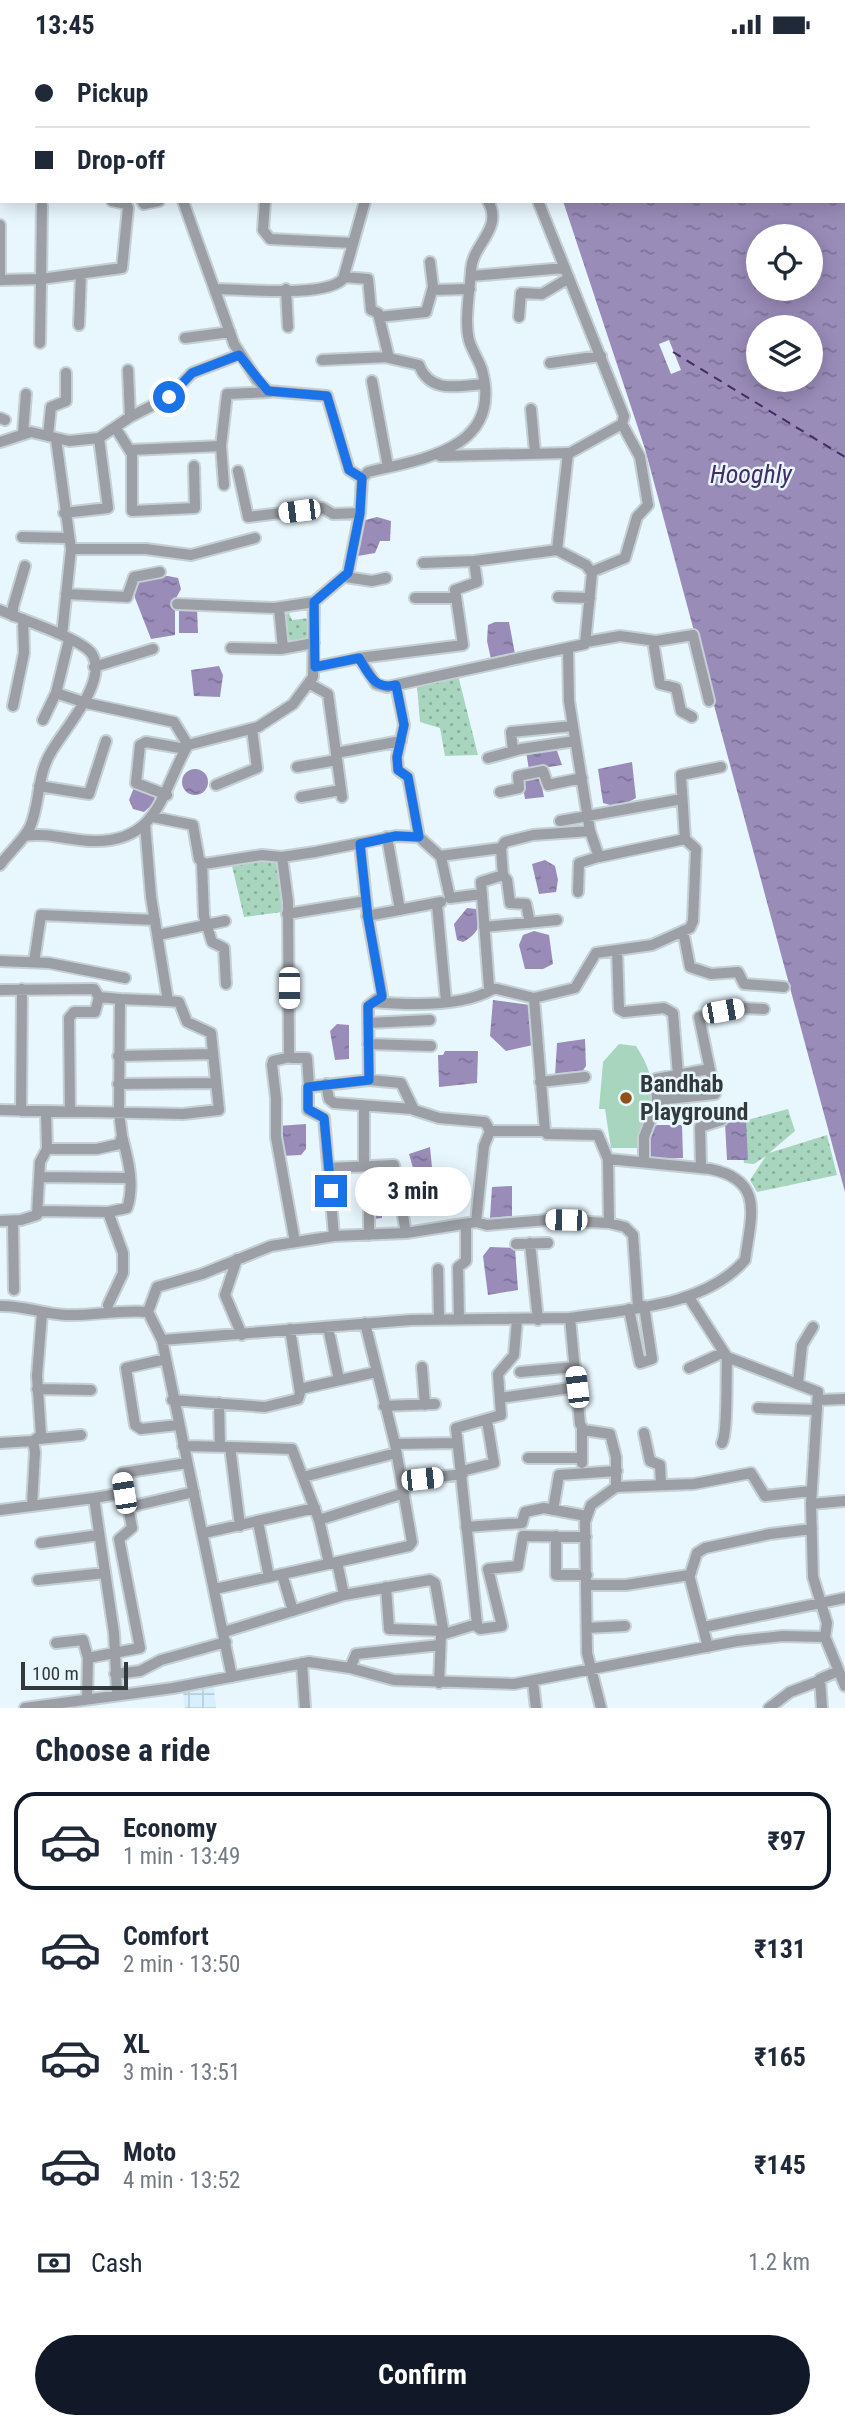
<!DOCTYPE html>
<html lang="en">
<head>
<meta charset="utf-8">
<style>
	body { margin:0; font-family:"Roboto Condensed",sans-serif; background:#f6f6f7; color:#1f2937; height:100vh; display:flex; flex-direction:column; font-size:26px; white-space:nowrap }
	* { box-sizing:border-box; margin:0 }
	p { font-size:23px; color:#747a83 }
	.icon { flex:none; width:38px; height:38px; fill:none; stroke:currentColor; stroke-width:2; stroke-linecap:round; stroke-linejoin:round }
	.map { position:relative; height:1659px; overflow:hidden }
	.panel { display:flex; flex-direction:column; background:#fff; flex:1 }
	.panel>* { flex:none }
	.top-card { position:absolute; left:0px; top:0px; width:845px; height:154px; box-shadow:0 4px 18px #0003; display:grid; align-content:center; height:154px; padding:0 35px; background:#fff }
	.buttons { position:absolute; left:746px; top:175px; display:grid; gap:14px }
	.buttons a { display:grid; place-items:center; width:77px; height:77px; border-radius:50%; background:#fff; box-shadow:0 4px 18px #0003; font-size:35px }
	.scale { position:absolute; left:21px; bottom:18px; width:107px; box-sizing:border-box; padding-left:7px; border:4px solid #32393c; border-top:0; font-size:19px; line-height:24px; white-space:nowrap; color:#32393c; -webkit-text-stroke:5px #e8f6fd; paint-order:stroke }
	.end { position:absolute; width:32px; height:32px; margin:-16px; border:9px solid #1a73e8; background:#fff; box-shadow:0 0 0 4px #fff }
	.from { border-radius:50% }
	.bubble { position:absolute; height:49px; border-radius:24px; background:#fff; box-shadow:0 4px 18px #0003; font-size:23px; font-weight:700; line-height:49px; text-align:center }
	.car { position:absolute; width:21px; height:42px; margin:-21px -10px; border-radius:9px; box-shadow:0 0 5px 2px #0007; background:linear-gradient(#fff 24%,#345 0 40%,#fff 0 76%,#345 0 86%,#fff 0) }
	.top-card b { display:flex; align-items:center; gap:24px; height:66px; font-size:26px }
	.top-card b+b { border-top:2px solid #e0e1e3 }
	.top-card i { width:18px; height:18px; background:#1f2937 }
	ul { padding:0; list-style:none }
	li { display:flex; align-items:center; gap:21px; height:98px; margin:0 14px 10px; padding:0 21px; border:4px solid transparent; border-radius:21px }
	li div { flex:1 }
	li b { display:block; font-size:26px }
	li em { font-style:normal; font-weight:700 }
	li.selected { border-color:#111827 }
	li>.icon { width:63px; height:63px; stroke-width:1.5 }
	h2 { padding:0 35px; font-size:32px; line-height:84px }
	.pay { display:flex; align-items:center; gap:18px; height:77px; padding:0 35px; font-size:26px }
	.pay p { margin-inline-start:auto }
	.cta { display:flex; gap:14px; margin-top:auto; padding:14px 35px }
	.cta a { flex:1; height:80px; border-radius:42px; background:#111827; color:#fff; font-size:28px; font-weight:700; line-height:80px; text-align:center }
	.status { display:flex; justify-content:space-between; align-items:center; height:49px; padding:0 35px; background:#fff; direction:ltr }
	.status svg { height:19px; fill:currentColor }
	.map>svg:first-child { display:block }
	.industrial { fill:url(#industrial-grid) }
	.park { fill:url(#park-dots) }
	.garden { fill:#a8d5bd }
	.water { fill:url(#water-ripples); fill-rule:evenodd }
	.pier { fill:#e8f6fd }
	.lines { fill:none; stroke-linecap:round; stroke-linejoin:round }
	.ferry { stroke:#422d66; stroke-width:2; stroke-dasharray:9 7; stroke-linecap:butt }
	.minor-casing { stroke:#c4d0d6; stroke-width:14 }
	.minor { stroke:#9ca0a6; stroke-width:10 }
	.route { stroke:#1a73e8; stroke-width:9 }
	.poi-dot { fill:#905116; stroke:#e8f6fd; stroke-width:2.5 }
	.labels { text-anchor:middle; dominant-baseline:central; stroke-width:5; stroke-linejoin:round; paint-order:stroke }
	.poi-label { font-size:24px; font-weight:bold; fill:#32393c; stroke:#e8f6fd; text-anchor:start }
	.water-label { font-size:26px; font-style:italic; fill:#422d66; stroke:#e8f6fd }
</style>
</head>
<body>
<div class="status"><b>13:45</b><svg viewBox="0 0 49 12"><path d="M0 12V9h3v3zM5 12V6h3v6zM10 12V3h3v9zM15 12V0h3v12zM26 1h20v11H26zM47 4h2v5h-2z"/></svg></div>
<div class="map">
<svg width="845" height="1659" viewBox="0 0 845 1659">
	<defs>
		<pattern id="industrial-grid" width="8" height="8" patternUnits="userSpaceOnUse" patternTransform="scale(1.75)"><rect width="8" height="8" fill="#d6f0fd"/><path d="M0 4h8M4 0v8" fill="none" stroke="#b8cfda"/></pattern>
		<pattern id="park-dots" width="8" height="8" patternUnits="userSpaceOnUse" patternTransform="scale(1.75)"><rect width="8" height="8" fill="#a8d5bd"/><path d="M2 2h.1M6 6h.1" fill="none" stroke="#89ae9b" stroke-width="1.8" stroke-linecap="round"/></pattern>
		<pattern id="water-ripples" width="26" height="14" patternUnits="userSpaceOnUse" patternTransform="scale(1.75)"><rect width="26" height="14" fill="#998cb9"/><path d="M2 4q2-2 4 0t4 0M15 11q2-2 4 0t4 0" fill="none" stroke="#7d7398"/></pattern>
	</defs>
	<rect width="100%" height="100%" fill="#e8f6fd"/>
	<path class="industrial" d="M214,1639L216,1659H185L183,1642Z"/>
	<path class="park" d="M289,564L292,571L310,569V593L283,598L280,566Z
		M458,626L478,706L445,707L440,679L420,673L417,636Z
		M253,810L277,811L282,863L244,868L232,817Z
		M788,1060L795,1082L769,1104L827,1086L837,1126L757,1143L750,1131L766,1107L754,1115L744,1114L740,1073Z"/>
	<path class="garden" d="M619,995L636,997C661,1035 654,1058 639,1099H611L605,1060H599L603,1013Z"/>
	<path class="water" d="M512,0H845V1143L645,400L563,152H844V2ZM758,187H810V240H758ZM758,278H810V331H758Z
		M377,468L391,472L390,492H380L375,504L358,507L355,489L358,473Z
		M168,527L178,529L181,540L175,551V586L151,590L135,549L134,539L138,529Z
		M179,558L197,559L198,584H179Z
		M495,573H509L515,605L491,610L487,592L488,576Z
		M219,617L223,626L220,648L194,647L191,621Z
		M556,699L562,716L529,721L526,702Z
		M632,713L636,749C623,756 618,759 603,754L598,720Z
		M182 733a13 13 0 1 1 26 0a13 13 0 1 1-26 0Z
		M539,724L544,748L525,750L521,727Z
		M135,736L155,748L154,754L144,763L133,760L129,751Z
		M545,811L555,817L558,831L556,843L539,845L532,815Z
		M467,859L476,860C484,874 477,886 463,893L457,891L454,875Z
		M534,882L549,886L553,915L543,920H525L519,896L523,886Z
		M493,951L530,956L533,996L506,1002L490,987Z
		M337,975L349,976V1010L335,1011L330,982Z
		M585,990L586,1017L582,1023L555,1027L557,994Z
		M445,1002H478L477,1034L439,1038L438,1006H443Z
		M746,1071L748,1111H727L725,1074Z
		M306,1075V1100L301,1106L280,1107L278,1077Z
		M657,1076H682L683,1109L650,1110L649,1082Z
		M430,1098L434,1139L424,1144L420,1143L409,1105Z
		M512,1137V1167L490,1169L492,1138Z
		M385,1144L391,1146L396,1159L382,1165V1169L374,1170L373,1146Z
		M490,1198L515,1199L518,1241L488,1246L483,1207Z"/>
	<path class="pier" d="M669,291L681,321L671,325L659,295Z"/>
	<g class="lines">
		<path class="ferry" d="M673,303L845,408"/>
		<g class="minor-casing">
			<path id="minor" d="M63,0L88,2
				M240,0V2
				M431,0L432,2
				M478,0L479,2
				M213,2V0
				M312,2V0
				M397,2V0
				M448,2L450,0
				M0,12H2
				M0,81H2
				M142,152L144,155L159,152
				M183,152L234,295L257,331L268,342L327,347L349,421L362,429
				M265,152L263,181L270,190L352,194
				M538,152L624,367L622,375L568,405
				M0,226V176
				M471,227L565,219
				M344,228L368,230L371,261L378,264L389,309L419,316C430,345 458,337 484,335
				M0,231L41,230L42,157
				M215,240C243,240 325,249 343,230L365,152
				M286,240L288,278
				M432,241L470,240
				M379,268L426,263L433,238L430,213
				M519,268L521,244L542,245L569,229
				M79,276L81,225
				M185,289L230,283
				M40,294L41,230L122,219L128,159L126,155L112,152
				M322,311L389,308
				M550,314L601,307
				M128,321L130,368
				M372,332L388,418
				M531,360L535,404
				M0,369L5,371
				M115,378L132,405V462L195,459L194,417
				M23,384L26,345
				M48,387L51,358L66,352V324
				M56,390L71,500L62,586
				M0,393L31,383L69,392L99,389L130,368L169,348L192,324L239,306
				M221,397L224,436
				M130,401L221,397L227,345L270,343
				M238,422L248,468L323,459L333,465L360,464
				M64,464L108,459L99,389
				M22,488L68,489
				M71,500H146L191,506L255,489
				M423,514L474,512
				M591,523L625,509L637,468L648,456L640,408L622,375
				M346,528L372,532L386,529
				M66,545L127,548L134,528L160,523
				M558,548L590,549
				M415,549H456
				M177,555L275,559L314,553
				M279,559L283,599
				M0,561C19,570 81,589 92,605C109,633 62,682 50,705C37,727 40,755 30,778C23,792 9,803 0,816
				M13,567V558L25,517
				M653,592L660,635L676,639L681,662L692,668
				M586,593L620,587L656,592L693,586L709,652
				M231,599L281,600L314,594
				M568,600L569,652L590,782
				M359,609L463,596L455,541L477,533L474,512L557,501
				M94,618L153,600
				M315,618L359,609L376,635L387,638L585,595L592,524L586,516L557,501L568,404L440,407
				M310,635L328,645L342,748
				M396,636L404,676L397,708L398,721L408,728L419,788
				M56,644L86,654L174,673L188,696
				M13,657L24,604L23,570
				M43,671L56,644L69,591
				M513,702L511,683L573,677
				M336,704L401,692
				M488,709L521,700L575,692
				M297,718L337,711
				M216,736L257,719L252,680
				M39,737L89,745L106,692
				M500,743L519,739L518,727L543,722L548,736L582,729
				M167,746L136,734L140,696L146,693L186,700
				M301,748L341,741
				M153,768L193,776L199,810L204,815L262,806L282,808L315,803L396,787L419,788L441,808L450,849L482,845
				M560,772L682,750
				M24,787C49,783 70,792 94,792C160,793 162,740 188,696L258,678L293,655L313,628L314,553L348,524L360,464L362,429L368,423C423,410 503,400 482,321C479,311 472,302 469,291C464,271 470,242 471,221C472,195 504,180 488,152
				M387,788L400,861
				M685,790L681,726L721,718
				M360,795L368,869L382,946L368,957L369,1031L401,1034L414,1061L439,1069L485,1073L490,1082
				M440,807L501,799
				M282,808L288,853L289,1006L291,1009H307L309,1037
				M202,815L204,867L212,893L224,899L226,935
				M503,826L507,831L510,854L526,855L530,874
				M578,843L579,814L598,808
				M437,855L446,952
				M287,865L366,852
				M367,867L441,853
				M484,878L557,871
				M683,882L690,918L711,925L738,923L744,935L784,938
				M158,886L225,872
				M617,901L619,960L624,963L664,959L673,964L678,1026
				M0,912L49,914L125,929
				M34,913L41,866L155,871
				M0,941L94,940L99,948
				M534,949L489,938L481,833L503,826L501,799L505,793L533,786L590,782L599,808L685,790L696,800L693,872L690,879L652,896L596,904L575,939L534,949L545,1082L547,1085L598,1086L608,1110L710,1120C765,1131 751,1167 745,1211C704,1258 627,1260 570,1269
				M374,953C408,956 463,958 493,940
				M368,974L430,971
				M368,995L431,997
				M118,1007L213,1005
				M290,1008L273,1012L272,1016L276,1049V1088L295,1193
				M540,1033L585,1028
				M118,1035L216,1034
				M326,1035L329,1050L334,1054L412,1060
				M657,1052L656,1030L709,1020
				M364,1057V1117
				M0,1061L183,1065L219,1061L211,984L187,973L179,953L168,952L151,848L145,775
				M21,1062L22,940
				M70,1062L69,969L74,963H95L99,948L120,950
				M46,1063L47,1100
				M644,1112V1088L658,1051L715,1045L699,968L742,959L764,960
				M701,1118L700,1078L722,1071
				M329,1119L394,1116L406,1184
				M39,1128L129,1129
				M369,1146V1186
				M37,1162L108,1163L127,1159C135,1136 128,1110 122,1087
				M0,1172L21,1171L37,1166L40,1113L47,1100H97L119,1095L122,1087L119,1064L120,950L168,952
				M13,1172L14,1241
				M476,1173L484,1097L490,1082H545
				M609,1174L625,1178L633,1186L638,1258
				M334,1187L324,1069L308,1061V1038L369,1031
				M530,1194L538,1271
				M516,1195L548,1194
				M237,1210L225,1246L242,1286
				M438,1220L439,1270
				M688,1247L727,1308L818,1343L811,1455
				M108,1256L123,1224V1204L108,1163
				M0,1257C22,1256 43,1265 66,1266C94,1267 121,1260 148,1263L162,1291L411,1271L570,1269L580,1375L584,1381L610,1385L616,1408V1438L591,1456L585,1473L587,1604L601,1659
				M629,1260L640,1314L652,1310L644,1257
				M148,1263L157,1238L202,1225L271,1197L334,1187L406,1184L476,1173L487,1176L547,1171L609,1174L608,1110
				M459,1270L458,1218L466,1212V1176
				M328,1278L339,1331
				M162,1291L232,1628
				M166,1310L126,1319L135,1376L141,1380L178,1376
				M422,1318L425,1356
				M689,1319L722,1304
				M520,1323L575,1318
				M798,1334L802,1296L813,1278
				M37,1340L91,1341
				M300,1340L376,1323
				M500,1349L577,1338
				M172,1351L265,1358L298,1350L300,1344L290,1280
				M819,1351L845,1350
				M219,1354L220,1398
				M384,1357L435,1355
				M758,1359L817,1361
				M644,1384L650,1412L660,1416L661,1435
				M39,1390L81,1386
				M33,1392L41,1386L37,1327L42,1264
				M0,1394L33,1392L35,1403L32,1456
				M722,1394C728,1383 726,1326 727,1308
				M395,1395L457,1394
				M183,1397L230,1398
				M528,1409H582
				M582,1414V1379
				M462,1422L494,1414L487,1372
				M303,1428L396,1404
				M402,1432L463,1425
				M616,1438L694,1435L751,1424L765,1447L811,1442
				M94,1449L124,1444
				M129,1458L194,1443
				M0,1461L94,1449L114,1584L117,1644
				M553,1461L559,1426L617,1422
				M258,1473L269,1528
				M240,1477L230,1398L292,1400L319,1471
				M466,1478L522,1474L525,1463L544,1459L586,1467
				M204,1484L315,1459
				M556,1487V1526H587
				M41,1494L99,1486
				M337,1513L409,1497L412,1493L395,1395L365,1274
				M329,1514L319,1471L404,1444
				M282,1525L293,1562
				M690,1526L697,1504L705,1499L770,1485L812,1480
				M38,1531L105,1524
				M587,1536H626L689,1526L708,1598
				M386,1538L389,1580L443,1582
				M215,1540L337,1513L344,1546
				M476,1577L480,1580L502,1577L488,1520L518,1517L523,1487L586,1488
				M704,1578L845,1549
				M587,1579L625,1577
				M224,1583L344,1546L430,1531L435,1534L444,1585
				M825,1588L827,1574L813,1528L811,1455L845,1452
				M56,1594L83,1591L88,1609
				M302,1614L305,1659
				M350,1619L356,1605L440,1596
				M115,1625L140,1622L161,1611L226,1593
				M533,1633L536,1659
				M439,1634L441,1586L477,1575L456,1379L501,1366L498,1325L514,1306L517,1271
				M87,1650L88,1609L140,1599L119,1490L132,1479L122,1424L187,1414
				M25,1659L173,1639L309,1613L350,1619L394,1631L514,1635L737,1592L783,1587L825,1588L845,1637
				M769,1659L790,1643L819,1632
				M822,1659L820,1630L838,1622"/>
		</g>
		<use href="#minor" class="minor"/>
	</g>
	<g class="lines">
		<path class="route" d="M169,348L192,324L239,306L268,342L327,347L349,421L362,429L360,464L348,524L314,553L315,618L359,609C369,625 374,641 396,636L404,676L397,708L398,721L408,728L419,788L396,787L360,795L368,869L382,948L368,957L369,1031L308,1038V1060L324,1069L331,1142"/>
	</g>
	<circle class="poi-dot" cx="626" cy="1049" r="7"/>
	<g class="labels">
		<g class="poi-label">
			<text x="640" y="1035">Bandhab<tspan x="640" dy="28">Playground</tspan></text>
		</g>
		<g class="water-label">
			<text x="751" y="425">Hooghly</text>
		</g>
	</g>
</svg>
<div class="buttons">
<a><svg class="icon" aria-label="locate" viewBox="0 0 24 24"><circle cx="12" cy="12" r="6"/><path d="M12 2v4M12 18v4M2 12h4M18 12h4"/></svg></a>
<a><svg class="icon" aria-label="layers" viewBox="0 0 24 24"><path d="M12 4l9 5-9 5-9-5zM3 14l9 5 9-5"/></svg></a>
</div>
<div class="scale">100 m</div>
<i class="end from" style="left:169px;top:348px"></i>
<i class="end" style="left:331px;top:1142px"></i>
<div class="bubble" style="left:355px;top:1118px;width:116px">3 min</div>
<i class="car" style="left:299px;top:462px;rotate:263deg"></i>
<i class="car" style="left:289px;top:939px;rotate:180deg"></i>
<i class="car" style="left:723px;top:962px;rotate:80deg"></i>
<i class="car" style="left:566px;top:1171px;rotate:271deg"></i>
<i class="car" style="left:577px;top:1338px;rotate:353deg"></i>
<i class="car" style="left:422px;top:1430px;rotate:84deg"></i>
<i class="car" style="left:124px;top:1444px;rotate:351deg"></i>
<div class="top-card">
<b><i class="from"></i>Pickup</b>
<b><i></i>Drop-off</b>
</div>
</div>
<section class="panel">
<h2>Choose a ride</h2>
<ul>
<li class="selected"><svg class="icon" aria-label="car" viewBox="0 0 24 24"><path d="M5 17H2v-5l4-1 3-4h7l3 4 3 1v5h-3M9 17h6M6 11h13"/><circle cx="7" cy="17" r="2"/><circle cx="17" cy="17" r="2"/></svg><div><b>Economy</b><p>1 min · 13:49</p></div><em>₹97</em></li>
<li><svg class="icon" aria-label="car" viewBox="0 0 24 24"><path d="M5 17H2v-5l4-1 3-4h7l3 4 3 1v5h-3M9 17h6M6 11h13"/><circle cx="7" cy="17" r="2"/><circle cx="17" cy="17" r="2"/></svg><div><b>Comfort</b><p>2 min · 13:50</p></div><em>₹131</em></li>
<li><svg class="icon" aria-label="car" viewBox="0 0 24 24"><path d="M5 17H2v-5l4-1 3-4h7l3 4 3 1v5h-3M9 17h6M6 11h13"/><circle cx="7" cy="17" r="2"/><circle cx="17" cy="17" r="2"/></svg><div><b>XL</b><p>3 min · 13:51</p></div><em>₹165</em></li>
<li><svg class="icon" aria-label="car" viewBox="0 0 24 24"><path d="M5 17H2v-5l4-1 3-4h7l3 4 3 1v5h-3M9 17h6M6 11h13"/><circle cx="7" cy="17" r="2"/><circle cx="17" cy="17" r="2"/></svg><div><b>Moto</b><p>4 min · 13:52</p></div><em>₹145</em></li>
</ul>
<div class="pay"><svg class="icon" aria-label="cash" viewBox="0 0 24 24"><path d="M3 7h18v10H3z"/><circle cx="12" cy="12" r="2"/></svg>Cash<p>1.2 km</p></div>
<div class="cta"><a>Confirm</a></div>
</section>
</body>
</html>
